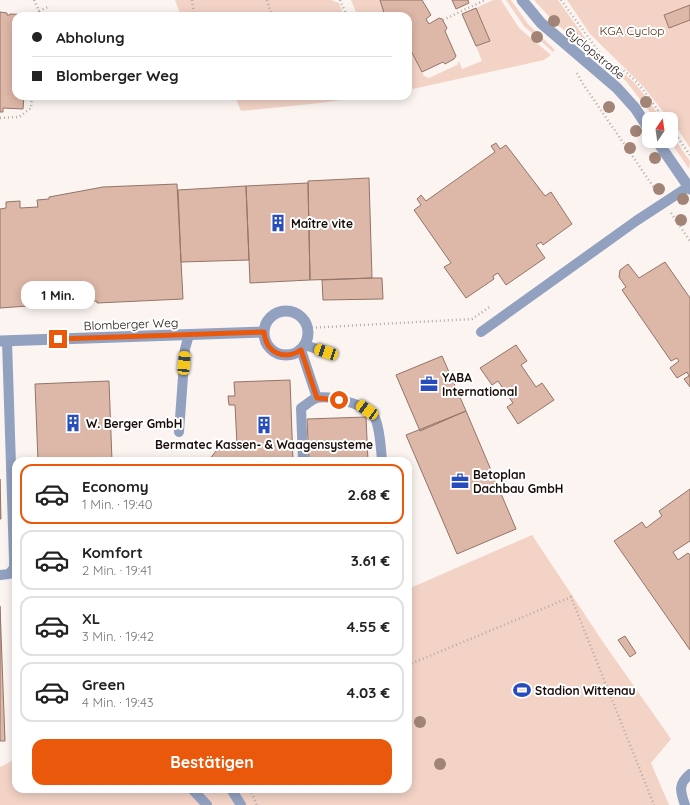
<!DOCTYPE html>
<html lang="de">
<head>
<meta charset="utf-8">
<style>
	body { margin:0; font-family:Quicksand,sans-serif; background:#f2f2f2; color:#222; height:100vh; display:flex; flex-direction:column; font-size:15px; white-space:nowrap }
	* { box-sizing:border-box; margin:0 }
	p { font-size:13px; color:#767676 }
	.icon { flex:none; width:22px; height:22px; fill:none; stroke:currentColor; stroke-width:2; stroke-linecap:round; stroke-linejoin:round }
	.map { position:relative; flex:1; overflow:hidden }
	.panel { position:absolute; left:12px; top:457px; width:400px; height:336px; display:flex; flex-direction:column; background:#fff; border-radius:12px; box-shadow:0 2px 10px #0003 }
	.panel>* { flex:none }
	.banner { position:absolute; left:12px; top:12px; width:400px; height:88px; border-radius:12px; box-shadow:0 2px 10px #0003; display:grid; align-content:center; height:88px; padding:0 20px; background:#fff }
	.needle { width:26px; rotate:13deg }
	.controls { position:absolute; left:642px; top:112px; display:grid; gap:8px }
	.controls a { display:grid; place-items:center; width:36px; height:36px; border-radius:8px; background:#fff; box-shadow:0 2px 10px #0003; font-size:20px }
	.end { position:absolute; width:18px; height:18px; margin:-9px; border:5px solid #ea580c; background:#fff; box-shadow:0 0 0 2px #fff }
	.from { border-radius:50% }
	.bubble { position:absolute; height:28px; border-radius:12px; background:#fff; box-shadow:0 2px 10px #0003; font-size:13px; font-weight:800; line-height:28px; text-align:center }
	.car { position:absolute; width:12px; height:24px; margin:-12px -6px; border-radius:5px; box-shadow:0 0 3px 1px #0007; background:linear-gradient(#f5c518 24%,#345 0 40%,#f5c518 0 76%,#345 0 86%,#f5c518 0) }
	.banner b { display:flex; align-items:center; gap:14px; height:38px; font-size:15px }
	.banner b+b { border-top:1px solid #e0e0e0 }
	.banner i { width:10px; height:10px; background:#222 }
	ul { padding:7px 0 0; list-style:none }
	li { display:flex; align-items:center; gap:12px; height:60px; margin:0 8px 6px; padding:0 12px; border:2px solid #e0e0e0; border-radius:12px }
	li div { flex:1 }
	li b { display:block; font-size:15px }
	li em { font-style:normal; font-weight:800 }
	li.current { border-color:#ea580c }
	li>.icon { width:36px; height:36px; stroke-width:1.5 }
	.cta { display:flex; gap:8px; margin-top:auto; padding:8px 20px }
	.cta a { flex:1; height:46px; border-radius:12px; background:#ea580c; color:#fff; font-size:16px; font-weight:800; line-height:46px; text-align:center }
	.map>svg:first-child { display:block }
	.green { fill:#f3d3c6 }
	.building { fill:#ddb7a7; stroke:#937568 }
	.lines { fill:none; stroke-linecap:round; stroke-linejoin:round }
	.path { stroke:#b3aba7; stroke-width:2.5; stroke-dasharray:1 3; stroke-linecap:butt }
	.service { stroke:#92a1c0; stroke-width:10 }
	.minor { stroke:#92a1c0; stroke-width:11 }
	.tree { fill:#a18476 }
	.route { stroke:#ea580c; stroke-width:5 }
	.labels { text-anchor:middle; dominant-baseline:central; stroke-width:4; stroke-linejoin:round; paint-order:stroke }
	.park-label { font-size:12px; fill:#582811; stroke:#fff }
	.street-label { font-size:12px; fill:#180d08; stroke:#fff }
	.poi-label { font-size:12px; font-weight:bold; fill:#180d08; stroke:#fff; text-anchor:start }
</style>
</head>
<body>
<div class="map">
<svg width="690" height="805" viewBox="0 0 690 805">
	<rect width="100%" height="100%" fill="#fbf4f1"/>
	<path class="green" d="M175,0H331L339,3L344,16H181Z
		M351,0H380L385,16H355L356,12Z
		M493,0H501L519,28L551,55L544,60L408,90V45L424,76L429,78L457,65L459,61L462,69L482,61L476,46L490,41L476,8Z
		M506,0H511L528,24L555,50L553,52L524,26Z
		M534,0H558L602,62L554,22Z
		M567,0H690V148L671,119H669L642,85L590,34Z
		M613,68C634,75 649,102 661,119H655L626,81L611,69Z
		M235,96H370L320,103L241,111Z
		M671,134L690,161L689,169L670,141Z
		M532,535L603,642L671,739L651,763L669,805H0V767L16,759V789H408V589Z"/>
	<path class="building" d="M380,0H422L431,15L426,19L429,24L439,18L442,19L447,28L445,31L456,56L454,59L445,64L443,62L422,72L408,45V16H385Z
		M452,0H468L469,3L456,9Z
		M690,5V20L669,28L664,15Z
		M476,8L490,41L476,46L462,14Z
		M0,12L7,13V15H10V14L32,15L16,16V96H24L23,109L3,108V112H0Z
		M496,143L500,149L506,145L545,196L551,192L572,224L543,245L541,242L536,245L545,258L506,285L498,273L493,276L494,279L466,298L444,267L451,263L414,210L421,205L417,199L421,195L426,201L495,152L491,146Z
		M369,178L372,278L310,280L308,181Z
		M308,183L310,280L250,283L246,186Z
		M177,184L183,299L97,303V301L0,308V209L6,208V202L20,201V208L38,207L37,200L49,199V197L103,187Z
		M246,186L249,260L181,262L178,190Z
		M665,262L690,298V387L684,379L689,376L687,372L677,378L670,368L679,361L677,358L671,361L622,290L626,287L619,277L620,270L628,264L639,278Z
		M372,278H382L383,299L323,300L322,280Z
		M516,345L527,361L521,365L536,387L542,383L554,400L518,424L507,407L513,403L498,381L492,385L480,368Z
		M442,356L466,411L420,431L396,375Z
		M290,380L293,461H208L221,445L237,444L235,405H229L228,396H235L234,382Z
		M109,381L112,461H38L35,384Z
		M466,411L516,529L457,554L406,435Z
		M366,417L368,461H309L307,419Z
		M0,479L1,519H0Z
		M690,489V541L673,552L678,560L688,553L690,555V650L614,541L642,522L646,528L662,516L659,511Z
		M0,606L5,741H0Z
		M625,636L636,653L630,657L618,640Z"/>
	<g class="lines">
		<path class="path" d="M34,0L39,11V16
			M192,0L194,16
			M267,0L272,16
			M340,0L347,16
			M561,0L602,56
			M39,11L50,6
			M443,20L485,0
			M613,65C636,74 650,100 664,119
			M577,73L583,84L657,192
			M0,118L19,117L31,108L32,96
			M671,128L690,155
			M671,213L690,241
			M308,328L472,319L491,306
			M408,665L571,597L654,805
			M250,789L257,805"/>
		<path class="service" d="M481,332L636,221L688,187
			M305,345L326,352
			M301,350L317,398
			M179,432L185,349L189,335
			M303,461L301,408C306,405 312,399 317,398C329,395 368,405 374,416C380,426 381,449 382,461
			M0,575L9,574L14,568V559L7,341
			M192,789L207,805
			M231,789L241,805
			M685,805C680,791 678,784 690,774"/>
		<path class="minor" d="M522,0L541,23L617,88L635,108L649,129
			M657,141L690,189
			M264 333a22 22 0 1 1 44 0a22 22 0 1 1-44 0Z
			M0,341L264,332"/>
	</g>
	<g class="tree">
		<circle cx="554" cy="21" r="6"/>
		<circle cx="572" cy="36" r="6"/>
		<circle cx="537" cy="37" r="6"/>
		<circle cx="646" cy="102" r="6"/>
		<circle cx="609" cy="107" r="6"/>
		<circle cx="636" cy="131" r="6"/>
		<circle cx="630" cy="148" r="6"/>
		<circle cx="655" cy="158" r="6"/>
		<circle cx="659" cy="189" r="6"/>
		<circle cx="683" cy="199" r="6"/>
		<circle cx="681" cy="220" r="6"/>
		<circle cx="420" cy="722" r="6"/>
		<circle cx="440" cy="764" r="6"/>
	</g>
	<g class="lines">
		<path class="route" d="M58,339L264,332C266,353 284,361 301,350L317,398L339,400"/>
	</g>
	<defs>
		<g id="building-bare" transform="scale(1.38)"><path d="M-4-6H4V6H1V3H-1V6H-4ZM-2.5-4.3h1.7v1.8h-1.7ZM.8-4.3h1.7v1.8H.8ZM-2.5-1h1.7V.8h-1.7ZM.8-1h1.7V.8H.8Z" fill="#274dbc" stroke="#fff" stroke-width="2.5" paint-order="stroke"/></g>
		<g id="office-bare" transform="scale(1.38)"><path d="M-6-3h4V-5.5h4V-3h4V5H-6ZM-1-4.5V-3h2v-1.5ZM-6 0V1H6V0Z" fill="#274dbc" stroke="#fff" stroke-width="2.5" paint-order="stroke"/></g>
		<g id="stadium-bare" transform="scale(1.38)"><path d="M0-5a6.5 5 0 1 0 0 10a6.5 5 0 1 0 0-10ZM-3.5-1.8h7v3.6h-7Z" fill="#274dbc" stroke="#fff" stroke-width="2.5" paint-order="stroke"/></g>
	</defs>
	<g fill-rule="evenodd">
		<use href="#building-bare" x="278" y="223"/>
		<use href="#office-bare" x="429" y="384"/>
		<use href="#building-bare" x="73" y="423"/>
		<use href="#building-bare" x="264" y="425"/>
		<use href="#office-bare" x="460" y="481"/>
		<use href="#stadium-bare" x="522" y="690"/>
	</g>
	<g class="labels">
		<g class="park-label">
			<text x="632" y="30">KGA Cyclop</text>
		</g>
		<g class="street-label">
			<text transform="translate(595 53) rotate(40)">Cyclopstraße</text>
			<text transform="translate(131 324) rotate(-2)">Blomberger Weg</text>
		</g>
		<g class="poi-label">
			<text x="291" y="223">Maître vite</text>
			<text x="442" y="377">YABA<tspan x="442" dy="14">International</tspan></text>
			<text x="86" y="423">W. Berger GmbH</text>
			<text x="264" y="444" text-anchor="middle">Bermatec Kassen- &amp; Waagensysteme</text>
			<text x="473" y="474">Betoplan<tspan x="473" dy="14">Dachbau GmbH</tspan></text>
			<text x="535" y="690">Stadion Wittenau</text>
		</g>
	</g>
</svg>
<div class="controls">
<a><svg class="needle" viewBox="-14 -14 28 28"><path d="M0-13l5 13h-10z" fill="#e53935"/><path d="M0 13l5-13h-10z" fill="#767676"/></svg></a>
</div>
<i class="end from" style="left:339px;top:400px"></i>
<i class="end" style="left:58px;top:339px"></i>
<div class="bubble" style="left:21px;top:281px;width:74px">1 Min.</div>
<i class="car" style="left:326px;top:352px;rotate:288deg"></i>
<i class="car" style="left:184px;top:363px;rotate:5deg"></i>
<i class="car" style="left:367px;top:410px;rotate:305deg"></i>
<div class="banner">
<b><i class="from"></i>Abholung</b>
<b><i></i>Blomberger Weg</b>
</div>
<section class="panel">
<ul>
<li class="current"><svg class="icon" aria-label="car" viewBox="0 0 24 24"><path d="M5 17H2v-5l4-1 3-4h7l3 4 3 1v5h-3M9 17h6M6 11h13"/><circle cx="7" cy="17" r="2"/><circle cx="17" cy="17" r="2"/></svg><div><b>Economy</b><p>1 Min. · 19:40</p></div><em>2.68 €</em></li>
<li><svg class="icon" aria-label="car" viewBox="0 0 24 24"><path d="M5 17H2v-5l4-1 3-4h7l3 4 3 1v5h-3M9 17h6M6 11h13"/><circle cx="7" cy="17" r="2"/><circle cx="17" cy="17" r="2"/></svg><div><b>Komfort</b><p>2 Min. · 19:41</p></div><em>3.61 €</em></li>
<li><svg class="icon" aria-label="car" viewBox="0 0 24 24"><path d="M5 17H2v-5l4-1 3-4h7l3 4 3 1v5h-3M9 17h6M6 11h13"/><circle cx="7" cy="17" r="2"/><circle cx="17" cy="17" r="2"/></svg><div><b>XL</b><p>3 Min. · 19:42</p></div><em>4.55 €</em></li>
<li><svg class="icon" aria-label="car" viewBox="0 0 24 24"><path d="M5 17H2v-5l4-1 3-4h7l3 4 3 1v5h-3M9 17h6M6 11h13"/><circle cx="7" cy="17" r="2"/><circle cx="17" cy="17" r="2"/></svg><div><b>Green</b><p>4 Min. · 19:43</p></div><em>4.03 €</em></li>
</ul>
<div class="cta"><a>Bestätigen</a></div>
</section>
</div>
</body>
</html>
